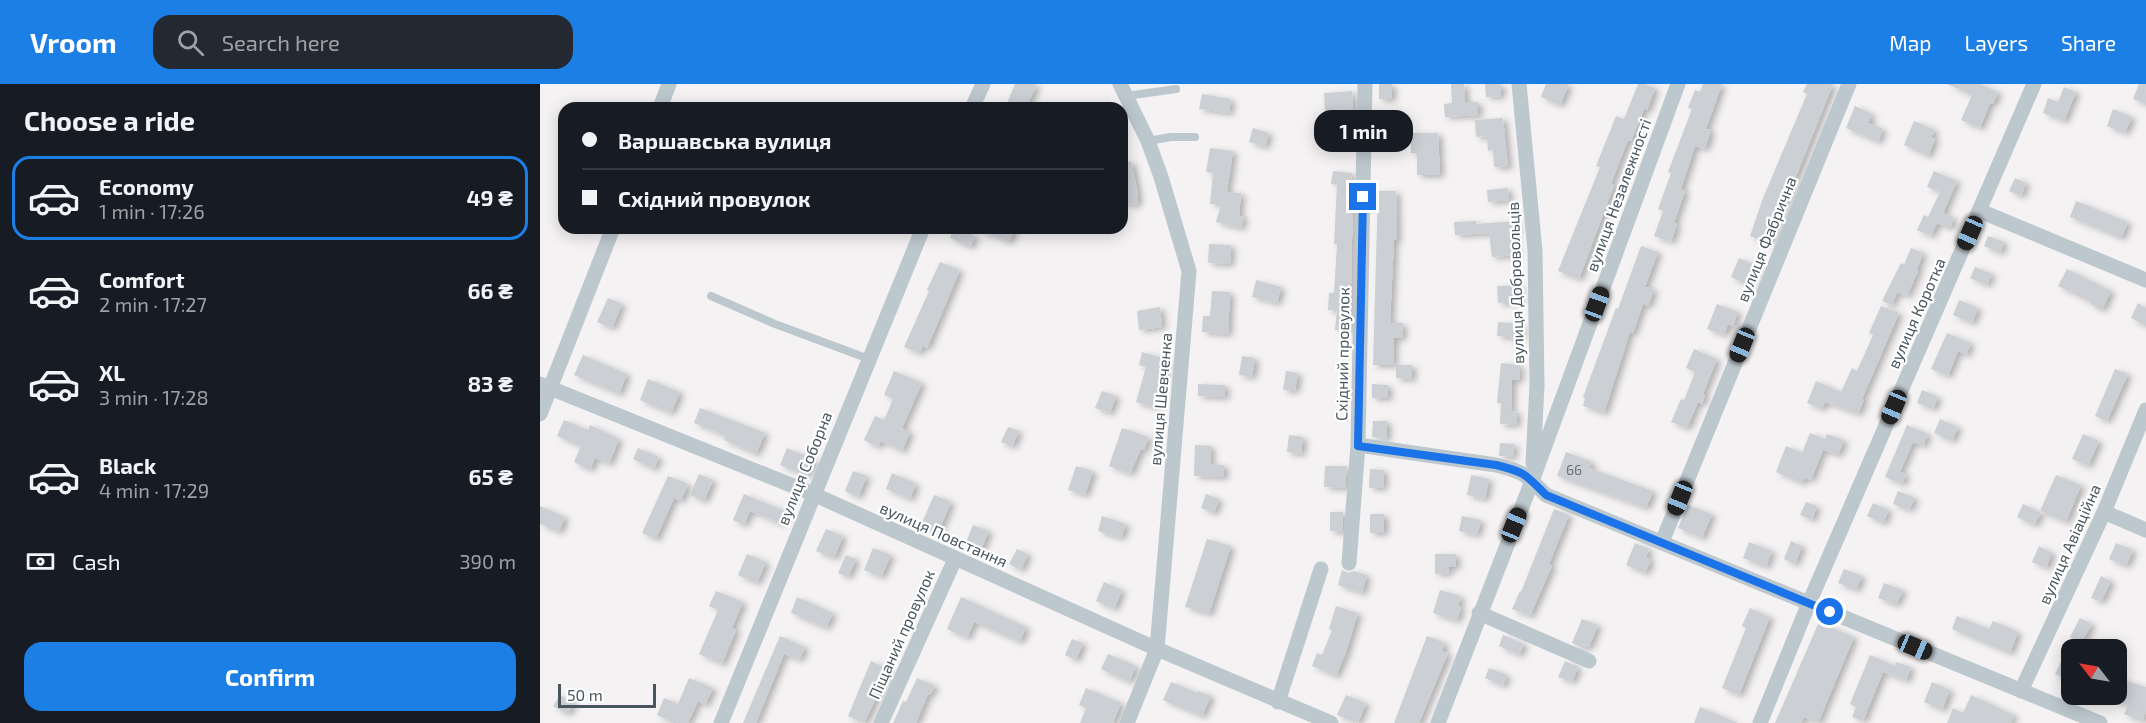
<!DOCTYPE html>
<html lang="en">
<head>
<meta charset="utf-8">
<style>
	body { margin:0; font-family:"Exo 2",sans-serif; background:#242831; color:#f1f3f6; height:100vh; display:flex; flex-direction:column; font-size:22px; white-space:nowrap }
	* { box-sizing:border-box; margin:0 }
	p { font-size:20px; color:#9ea1a6 }
	.icon { flex:none; width:33px; height:33px; fill:none; stroke:currentColor; stroke-width:2; stroke-linecap:round; stroke-linejoin:round }
	.map { position:relative; flex:1; overflow:hidden }
	.drawer { display:flex; flex-direction:column; background:#171b24; width:540px }
	.drawer>* { flex:none }
	.banner { position:absolute; left:18px; top:18px; width:570px; height:132px; border-radius:18px; box-shadow:0 3px 15px #0003; display:grid; align-content:center; height:132px; padding:0 24px; background:#171b24 }
	.needle { width:39px; rotate:301deg }
	.fabs { position:absolute; left:1521px; top:555px; display:grid; gap:12px }
	.fabs a { display:grid; place-items:center; width:66px; height:66px; border-radius:12px; background:#171b24; box-shadow:0 3px 15px #0003; font-size:30px }
	.scale { position:absolute; left:18px; bottom:15px; width:98px; box-sizing:border-box; padding-left:6px; border:3px solid #49565f; border-top:0; font-size:16px; line-height:21px; white-space:nowrap; color:#49565f; -webkit-text-stroke:4px #fff; paint-order:stroke }
	.end { position:absolute; width:27px; height:27px; margin:-14px; border:8px solid #1a73e8; background:#fff; box-shadow:0 0 0 3px #fff }
	.from { border-radius:50% }
	.bubble { position:absolute; height:42px; border-radius:18px; background:#171b24; box-shadow:0 3px 15px #0003; font-size:20px; font-weight:700; line-height:42px; text-align:center }
	.car { position:absolute; width:18px; height:36px; margin:-18px -9px; border-radius:8px; box-shadow:0 0 4px 2px #0007; background:linear-gradient(#222 24%,#8ab4d8 0 40%,#222 0 76%,#8ab4d8 0 86%,#222 0) }
	.banner b { display:flex; align-items:center; gap:21px; height:57px; font-size:22px }
	.banner b+b { border-top:2px solid #363941 }
	.banner i { width:15px; height:15px; background:#f1f3f6 }
	ul { padding:0; list-style:none }
	li { display:flex; align-items:center; gap:18px; height:84px; margin:0 12px 9px; padding:0 12px; border:3px solid transparent; border-radius:18px }
	li div { flex:1 }
	li b { display:block; font-size:22px }
	li em { font-style:normal; font-weight:700 }
	li.active { border-color:#1b7fe5 }
	li>.icon { width:54px; height:54px; stroke-width:1.5 }
	h2 { padding:0 24px; font-size:27px; line-height:72px }
	.pay { display:flex; align-items:center; gap:15px; height:66px; padding:0 24px; font-size:22px }
	.pay p { margin-inline-start:auto }
	.cta { display:flex; gap:12px; margin-top:auto; padding:12px 24px }
	.cta a { flex:1; height:69px; border-radius:18px; background:#1b7fe5; color:#fff; font-size:24px; font-weight:700; line-height:69px; text-align:center }
	header { display:flex; align-items:center; gap:36px; box-sizing:border-box; height:84px; padding:0 30px; background:#1b7fe5; color:#fff }
	header strong { font-size:28px }
	nav { display:flex; gap:33px; margin-inline-start:auto; font-size:21px }
	.search { width:420px; height:54px; background:#242831; display:flex; align-items:center; gap:15px; box-sizing:border-box; padding:0 21px; border-radius:18px; color:#9ea1a6; font-size:22px }
	main { display:flex; flex:1; min-height:0 }
	.map>svg:first-child { display:block }
	.building { fill:#cccfd4; filter:url(#shadow) }
	.lines { fill:none; stroke-linecap:round; stroke-linejoin:round }
	.service { stroke:#bdc7ce; stroke-width:8 }
	.minor { stroke:#bdc7ce; stroke-width:15 }
	.route { stroke:#1a73e8; stroke-width:8 }
	.labels { text-anchor:middle; dominant-baseline:central; stroke-width:4.5; stroke-linejoin:round; paint-order:stroke }
	.number-label { font-size:14px; fill:#6a747c }
	.street-label { font-size:16px; fill:#49565f; stroke:#fff }
</style>
</head>
<body>
<header>
<strong>Vroom</strong>
<div class="search"><svg class="icon" aria-label="search" viewBox="0 0 24 24"><circle cx="10" cy="10" r="6"/><path d="M15 15l6 6"/></svg>Search here</div>
<nav><a>Map</a><a>Layers</a><a>Share</a></nav>
</header>
<main>
<section class="drawer">
<h2>Choose a ride</h2>
<ul>
<li class="active"><svg class="icon" aria-label="car" viewBox="0 0 24 24"><path d="M5 17H2v-5l4-1 3-4h7l3 4 3 1v5h-3M9 17h6M6 11h13"/><circle cx="7" cy="17" r="2"/><circle cx="17" cy="17" r="2"/></svg><div><b>Economy</b><p>1 min · 17:26</p></div><em>49 ₴</em></li>
<li><svg class="icon" aria-label="car" viewBox="0 0 24 24"><path d="M5 17H2v-5l4-1 3-4h7l3 4 3 1v5h-3M9 17h6M6 11h13"/><circle cx="7" cy="17" r="2"/><circle cx="17" cy="17" r="2"/></svg><div><b>Comfort</b><p>2 min · 17:27</p></div><em>66 ₴</em></li>
<li><svg class="icon" aria-label="car" viewBox="0 0 24 24"><path d="M5 17H2v-5l4-1 3-4h7l3 4 3 1v5h-3M9 17h6M6 11h13"/><circle cx="7" cy="17" r="2"/><circle cx="17" cy="17" r="2"/></svg><div><b>XL</b><p>3 min · 17:28</p></div><em>83 ₴</em></li>
<li><svg class="icon" aria-label="car" viewBox="0 0 24 24"><path d="M5 17H2v-5l4-1 3-4h7l3 4 3 1v5h-3M9 17h6M6 11h13"/><circle cx="7" cy="17" r="2"/><circle cx="17" cy="17" r="2"/></svg><div><b>Black</b><p>4 min · 17:29</p></div><em>65 ₴</em></li>
</ul>
<div class="pay"><svg class="icon" aria-label="cash" viewBox="0 0 24 24"><path d="M3 7h18v10H3z"/><circle cx="12" cy="12" r="2"/></svg>Cash<p>390 m</p></div>
<div class="cta"><a>Confirm</a></div>
</section>
<div class="map">
<svg width="1606" height="639" viewBox="0 0 1606 639">
	<defs>
		<filter id="shadow"><feDropShadow dx="4.5" dy="2.5" stdDeviation="3" flood-color="#0004"/></filter>
	</defs>
	<rect width="100%" height="100%" fill="#f4f2f2"/>
	<path class="building" d="M475,0H497L486,24H465Z
		M839,0H852V15H839Z
		M911,0H924L925,18H938V31L905,33L904,20L912,19Z
		M945,0H961V12L946,13Z
		M1006,0H1029L1020,21L1001,13Z
		M1098,0H1105L1115,4L1107,26L1104,25L1091,57L1088,56L1071,100L1074,101L1039,195L1018,187L1060,83L1056,82L1076,32L1084,35Z
		M1163,0H1182L1166,45L1171,46L1165,65L1155,62L1141,105L1145,107L1134,139L1137,140L1131,158L1114,152L1123,127L1118,125L1131,89L1128,88L1152,25L1148,24L1155,6L1160,8Z
		M1267,0H1293L1229,160L1210,152L1223,114L1267,10L1263,8Z
		M1407,0H1440L1458,8L1453,20L1450,19L1440,44L1421,36L1432,11Z
		M1599,0H1606V20L1593,15Z
		M1524,3L1536,8L1524,37L1503,29L1508,14L1518,18Z
		M812,7L813,28L785,29L784,9Z
		M662,10L691,15L689,29L659,25Z
		M1315,22L1332,30L1328,39L1343,45L1338,58L1306,44Z
		M1573,25L1592,33L1585,49L1567,42Z
		M963,34L968,83H954L953,66L948,67L947,52L936,53L935,36Z
		M1374,37L1395,46L1391,53L1395,55L1388,72L1364,61Z
		M839,39H849V58H839Z
		M713,44L729,49L725,63L709,58Z
		M871,49H898L900,91H877V69H871Z
		M670,64L693,67L687,108L701,109L699,132L704,133L701,144L676,138L681,120H670L673,89L666,88Z
		M591,77L598,110L597,121L582,119V79Z
		M793,87L812,89L809,110H813L810,247L795,246L797,226H788L789,209H794L797,161L794,160L797,101L791,100Z
		M1394,87L1417,97L1403,129L1414,134L1410,144L1397,139L1391,152L1377,146L1384,131L1388,133L1400,108L1387,103Z
		M1475,94L1486,99L1481,112L1469,107Z
		M968,104L969,116L948,118L947,106Z
		M838,107H856L857,156H854L850,239H863L862,254H854L853,281H833Z
		M1536,117L1588,138L1581,154L1530,133Z
		M936,137V140L976,137V147L974,148L976,171L952,173L949,149L915,151L914,138Z
		M414,144L435,152L430,163L410,154Z
		M435,144H475L469,158Z
		M1448,152L1464,158L1460,169L1444,162Z
		M669,160L691,161L690,180L668,179Z
		M1101,162L1118,168L1105,203L1114,205L1108,222L1103,220L1093,249L1090,248L1064,329L1043,322L1045,314L1043,313L1076,224L1078,225Z
		M1371,164L1383,169L1377,186L1378,187L1367,212L1357,208L1352,221L1342,217L1361,179L1364,181Z
		M1199,174L1218,182L1209,201L1191,193Z
		M400,178L420,186L387,264L383,262L379,269L364,263L389,207L387,206Z
		M1435,183L1452,190L1447,201L1430,194Z
		M1527,185L1571,207L1562,226L1550,220L1551,218L1518,202Z
		M716,196L741,203L737,219L712,213Z
		M979,201L980,218L958,219L957,202Z
		M672,207L690,208L688,250L662,248L663,232H670Z
		M68,214L82,220L72,244L57,238Z
		M1419,216L1438,224L1432,239L1413,231Z
		M1598,219L1606,224V242L1591,234Z
		M1177,220L1198,228L1193,242L1188,240L1184,251L1167,245Z
		M1341,222L1359,229L1322,315H1324L1318,330L1285,318L1282,325L1267,319L1276,297L1301,308L1312,284L1317,287L1333,251L1329,249Z
		M620,223L622,243L599,246L597,227Z
		M958,238L982,240L981,254L957,252Z
		M1407,249L1431,259L1426,271L1418,267L1408,292L1391,285Z
		M1154,265L1177,275L1163,310L1165,311L1162,320L1158,318L1147,344L1131,338L1141,315L1144,316L1155,288L1146,284Z
		M602,268L627,275L617,324L596,318L606,283L599,281Z
		M43,271L87,290L79,310L34,291Z
		M702,272L715,274L712,293L699,291Z
		M961,279L980,281L979,296H972L971,327L977,328L976,341L960,340L961,319H957Z
		M856,281H872V295L856,294Z
		M1575,285L1588,290L1567,337L1555,332Z
		M354,287L382,299L362,344L370,348L362,367L341,357L338,363L324,356L335,332L344,336L353,315L344,311Z
		M746,287L758,289L755,307L743,306Z
		M108,295L140,308L131,329L100,316Z
		M658,300L685,301V313L658,312Z
		M832,300L848,301V314H832Z
		M1382,306L1398,313L1393,325L1377,319Z
		M562,307L576,312L570,329L555,324Z
		M160,324L225,349L216,370L184,356L186,352L154,339Z
		M1400,335L1418,343L1412,357L1394,349Z
		M24,336L48,346L50,341L79,355L69,380L55,374L50,386L34,378L41,362L17,352Z
		M833,337H847V355L832,353Z
		M1367,341L1388,350L1383,362L1373,358L1360,388L1366,390L1362,400L1345,393Z
		M468,343L479,347L472,363L461,358Z
		M582,344L609,353L604,366L601,365L590,390L569,382Z
		M1270,349L1285,355L1287,350L1304,356L1298,371L1283,366L1271,396L1264,394L1262,399L1236,388L1246,362L1262,369Z
		M1543,350L1559,357L1548,382L1532,375Z
		M749,351L763,353L761,370L747,368Z
		M960,359L974,360L973,373L959,372Z
		M655,361L671,362L670,380L684,381V393L654,392Z
		M98,364L119,373L114,385L93,375Z
		M247,364L275,376L267,392L240,381Z
		M1026,368L1052,378L1049,384L1113,407L1106,424L1017,392Z
		M536,382L553,387L545,411L528,406Z
		M785,382H807L805,404L784,403Z
		M830,385L844,386L843,404H829Z
		M313,387L327,392L318,413L305,407Z
		M352,389L376,400L370,415L346,405Z
		M159,390L173,396L164,417L150,411Z
		M931,391L949,395L945,415L927,411Z
		M1516,391L1541,401L1526,438L1500,427Z
		M128,392L148,400L141,417L134,414L116,455L102,449Z
		M1358,407L1375,414L1369,426L1353,420Z
		M204,410L247,428L242,440L210,427L204,441L193,436Z
		M666,410L679,415L674,429L661,424Z
		M394,411L411,418L398,449L381,441Z
		M1266,418L1277,422L1272,436L1260,431Z
		M1333,419L1349,426L1343,439L1327,432Z
		M1483,420L1501,429L1494,441L1477,433Z
		M1148,421L1172,430L1162,454L1138,444Z
		M0,422L25,433L19,448L0,440Z
		M1014,425L1029,431L1009,480L1012,482L990,532L972,525L980,507L981,508Z
		M790,428H803L802,448L790,447Z
		M830,430H844V449H830Z
		M562,432L586,440L581,454L558,447Z
		M922,432L941,436L937,451L919,447Z
		M433,441L449,447L440,468L425,461Z
		M286,445L303,452L294,474L276,467Z
		M667,455L691,462L669,530L645,523Z
		M1251,457L1262,462L1255,480L1244,475Z
		M1209,458L1232,467L1226,483L1203,474Z
		M1095,459L1109,465L1106,474L1111,476L1105,489L1086,481Z
		M1576,459L1593,466L1586,482L1569,475Z
		M1499,462L1512,469L1506,484L1492,478Z
		M333,464L351,471L341,493L324,486Z
		M477,465L488,470L481,486L469,480Z
		M207,470L226,478L217,499L198,491Z
		M895,470H916V483H908L909,489L895,490Z
		M306,471L316,475L308,493L298,489Z
		M1304,485L1322,492L1316,506L1298,499Z
		M802,486L808,489L814,487L827,491L822,509L798,501Z
		M1561,492L1571,497L1561,518L1551,514Z
		M564,498L582,506L574,525L556,517Z
		M1344,499L1363,506L1356,521L1338,514Z
		M900,506L921,512L918,522L921,523L917,537L893,529Z
		M176,507L203,518L192,544L196,546L182,580L159,570L178,526L169,522Z
		M257,513L293,529L286,544L251,529Z
		M421,513L486,543L480,558L434,538L427,554L407,545Z
		M796,522L818,529L806,568L796,592L772,582L777,569L782,571L792,546L789,545Z
		M1210,524L1230,533L1199,611L1182,604L1206,544L1202,542Z
		M1417,532L1449,545L1453,537L1478,548L1470,569L1412,545Z
		M1540,534L1552,540L1541,559L1530,553Z
		M1042,535L1058,541L1049,563L1046,562L1045,565L1032,559Z
		M1279,538L1314,553L1278,639L1264,633L1261,639H1235Z
		M963,551L984,560L979,571L959,562Z
		M240,552L265,563L259,576L244,570L216,639H203Z
		M887,552L905,559L902,567L908,569L879,639H854Z
		M532,555L543,559L536,576L525,571Z
		M1532,555V598L1515,590Z
		M568,570L596,582L589,598L561,585Z
		M1330,571L1355,582L1356,578L1371,583L1366,597L1343,588L1323,637L1312,633L1316,623L1310,620Z
		M331,577L350,586L324,639L308,632Z
		M1025,577L1038,583L1032,598L1018,593Z
		M949,584L967,591L963,602L945,594Z
		M149,594L173,604L165,621L158,617L148,639H134L117,631L124,614L138,620Z
		M377,594L395,602L390,611L388,610L376,639H353L363,617L366,618Z
		M1576,594L1606,603V628L1602,637L1584,630L1588,621L1576,617Z
		M631,598L658,609L659,607L671,612L662,632L623,616Z
		M1392,598L1410,606L1402,626L1384,618Z
		M546,604L581,619L573,639H540L546,624L539,621Z
		M20,611L34,619L27,630L13,622Z
		M806,611L826,619L818,639L797,631Z
		M1431,611L1474,631L1471,639H1407L1413,624L1423,629Z
		M1160,623L1198,639H1154Z"/>
	<g class="lines">
		<path class="service" d="M586,12L636,5
			M608,57L631,53H655
			M171,212L235,240L329,275"/>
		<path class="minor" d="M580,0L608,57L621,93L649,187L617,565L587,639
			M825,0L818,361L956,381C985,388 985,390 1006,411L1560,639
			M979,0L995,167L997,301L993,379
			M120,24L129,0
			M432,24L443,0
			M1440,127L1606,196
			M0,300L273,410L617,565L791,639
			M0,330L73,144
			M1564,428L1606,446
			M1122,458L1309,0
			M809,479L818,361
			M939,529L1049,577
			M1481,607L1564,428L1606,326
			M738,618L781,485
			M181,639L383,144
			M341,639L415,475
			M898,639L992,397L1138,0
			M1220,639L1269,519L1494,0"/>
	</g>
	<g class="lines">
		<path class="route" d="M823,113L818,362L956,381C985,388 985,390 1006,411L1290,528"/>
	</g>
	<g class="labels">
		<g class="number-label">
			<text x="1034" y="385">66</text>
		</g>
		<g class="street-label">
			<text transform="translate(1078 111) rotate(-70)">вулиця Незалежності</text>
			<text transform="translate(1226 155) rotate(-68)">вулиця Фабрична</text>
			<text transform="translate(975 199) rotate(-92)">вулиця Добровольців</text>
			<text transform="translate(1376 229) rotate(-66)">вулиця Коротка</text>
			<text transform="translate(802 270) rotate(-89)">Східний провулок</text>
			<text transform="translate(620 315) rotate(-85)">вулиця Шевченка</text>
			<text transform="translate(264 384) rotate(-68)">вулиця Соборна</text>
			<text transform="translate(404 450) rotate(24)">вулиця Повстання</text>
			<text transform="translate(1529 460) rotate(-66)">вулиця Авіаційна</text>
			<text transform="translate(361 550) rotate(-66)">Піщаний провулок</text>
		</g>
	</g>
</svg>
<div class="fabs">
<a><svg class="needle" viewBox="-14 -14 28 28"><path d="M0-13l5 13h-10z" fill="#e53935"/><path d="M0 13l5-13h-10z" fill="#9ea1a6"/></svg></a>
</div>
<div class="scale">50 m</div>
<i class="end from" style="left:1290px;top:528px"></i>
<i class="end" style="left:823px;top:113px"></i>
<div class="bubble" style="left:774px;top:26px;width:99px">1 min</div>
<i class="car" style="left:1430px;top:149px;rotate:204deg"></i>
<i class="car" style="left:1057px;top:220px;rotate:20deg"></i>
<i class="car" style="left:1202px;top:261px;rotate:202deg"></i>
<i class="car" style="left:1354px;top:323px;rotate:203deg"></i>
<i class="car" style="left:1140px;top:414px;rotate:202deg"></i>
<i class="car" style="left:974px;top:441px;rotate:22deg"></i>
<i class="car" style="left:1375px;top:563px;rotate:113deg"></i>
<div class="banner">
<b><i class="from"></i>Варшавська вулиця</b>
<b><i></i>Східний провулок</b>
</div>
</div>
</main>
</body>
</html>
